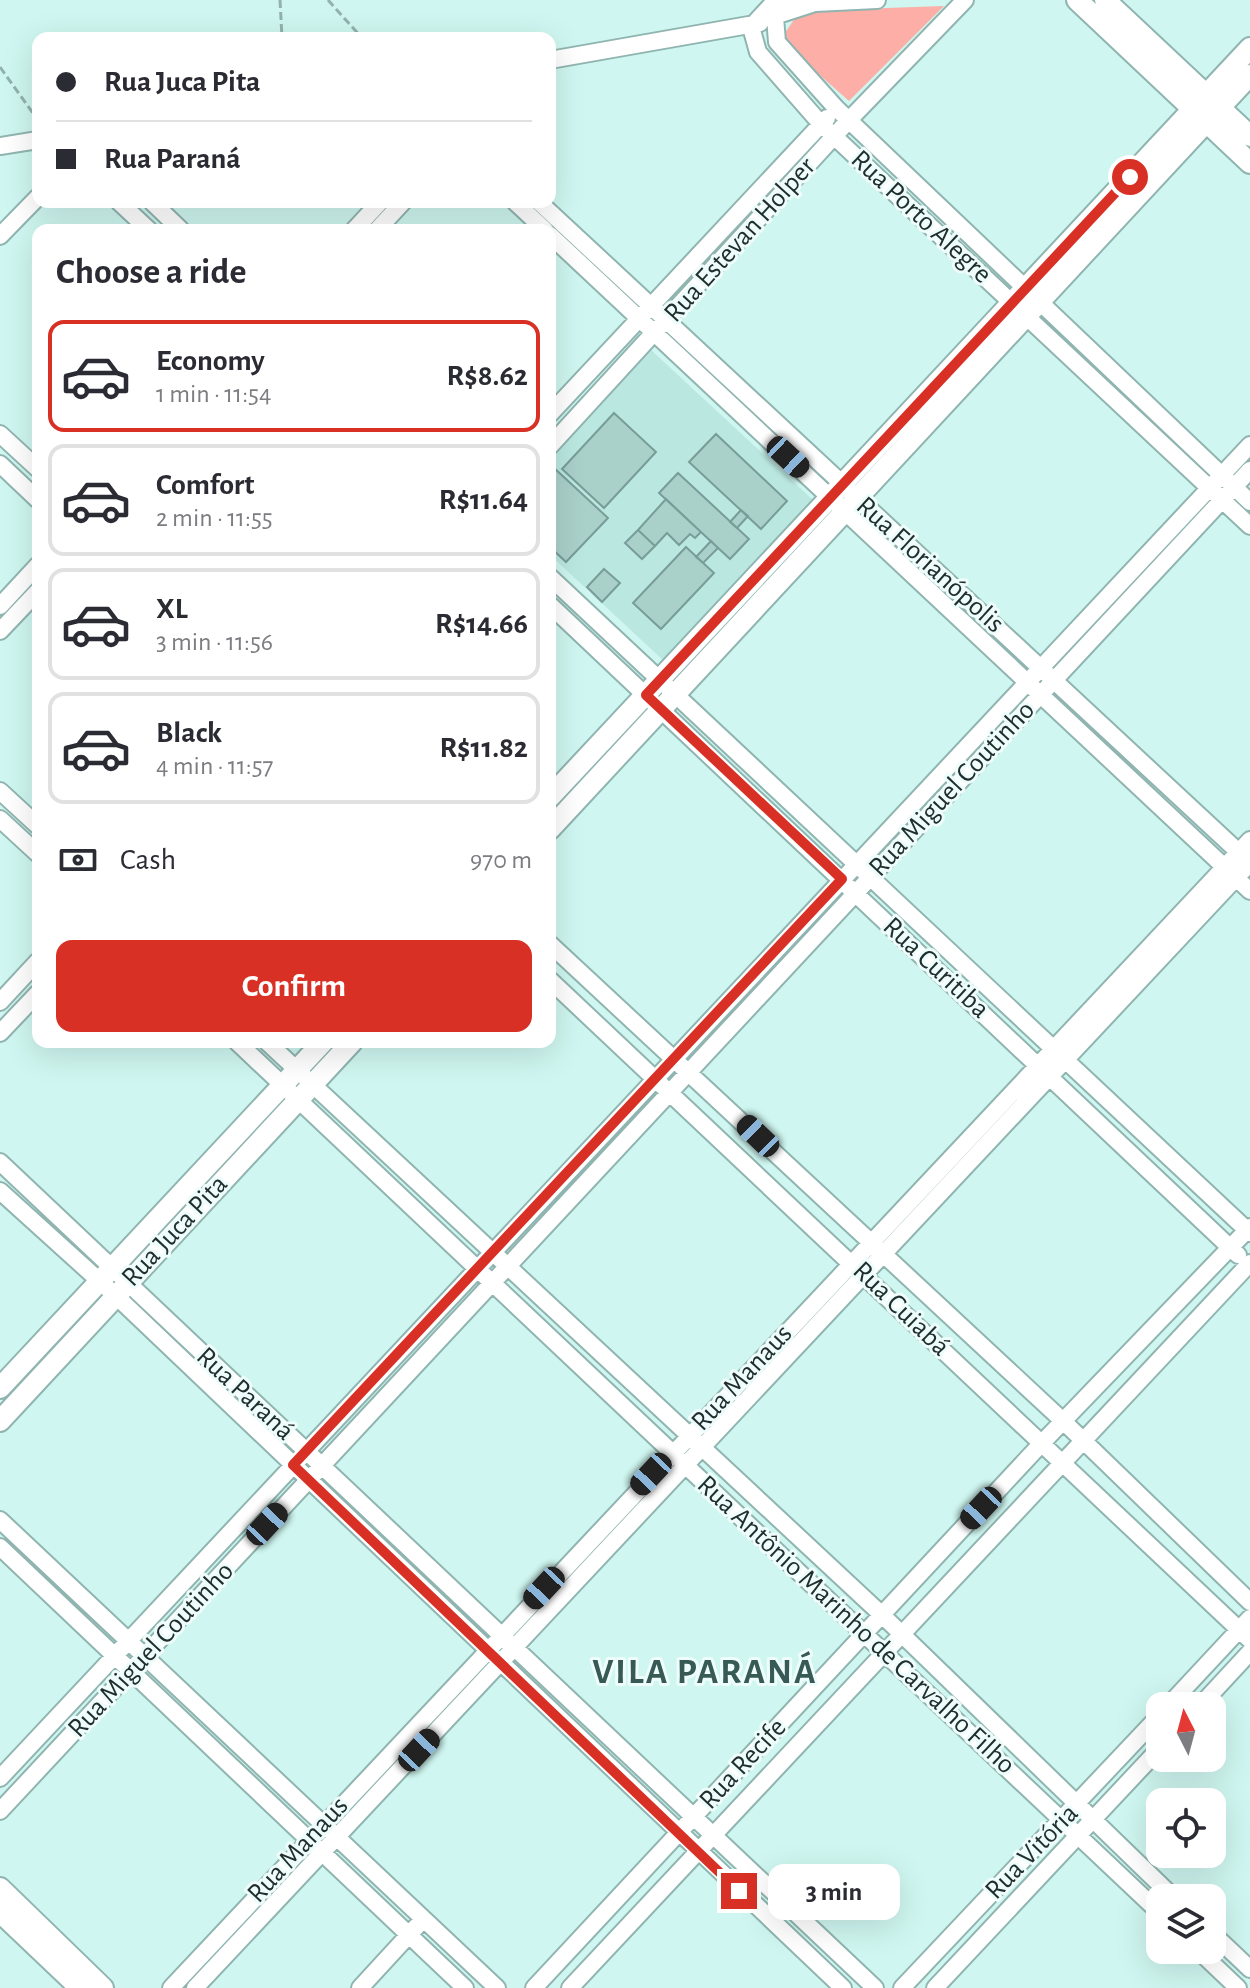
<!DOCTYPE html>
<html lang="en">
<head>
<meta charset="utf-8">
<style>
	body { margin:0; font-family:"Alegreya Sans",sans-serif; background:#f2f2f3; color:#2b2b33; height:100vh; display:flex; flex-direction:column; font-size:30px; white-space:nowrap }
	* { box-sizing:border-box; margin:0 }
	p { font-size:26px; color:#7c7c81 }
	.icon { flex:none; width:44px; height:44px; fill:none; stroke:currentColor; stroke-width:2; stroke-linecap:round; stroke-linejoin:round }
	.map { position:relative; flex:1; overflow:hidden }
	.side { position:absolute; left:32px; top:224px; width:524px; height:824px; display:flex; flex-direction:column; background:#fff; border-radius:16px; box-shadow:0 8px 32px #0002 }
	.side>* { flex:none }
	.guide { position:absolute; left:32px; top:32px; width:524px; height:176px; border-radius:16px; box-shadow:0 8px 32px #0002; display:grid; align-content:center; height:176px; padding:0 24px; background:#fff }
	.needle { width:52px; rotate:354deg }
	.buttons { position:absolute; left:1146px; top:1692px; display:grid; gap:16px }
	.buttons a { display:grid; place-items:center; width:80px; height:80px; border-radius:16px; background:#fff; box-shadow:0 8px 32px #0002; font-size:40px }
	.end { position:absolute; width:36px; height:36px; margin:-18px; border:10px solid #d93025; background:#fff; box-shadow:0 0 0 4px #fff }
	.from { border-radius:50% }
	.bubble { position:absolute; height:56px; border-radius:16px; background:#fff; box-shadow:0 8px 32px #0002; font-size:26px; font-weight:700; line-height:56px; text-align:center }
	.car { position:absolute; width:24px; height:48px; margin:-24px -12px; border-radius:10px; box-shadow:0 0 6px 2px #0007; background:linear-gradient(#222 24%,#8ab4d8 0 40%,#222 0 76%,#8ab4d8 0 86%,#222 0) }
	.guide b { display:flex; align-items:center; gap:28px; height:76px; font-size:30px }
	.guide b+b { border-top:2px solid #e1e1e2 }
	.guide i { width:20px; height:20px; background:#2b2b33 }
	ul { padding:0; list-style:none }
	li { display:flex; align-items:center; gap:24px; height:112px; margin:0 16px 12px; padding:0 8px; border:4px solid #e1e1e2; border-radius:16px }
	li div { flex:1 }
	li b { display:block; font-size:30px }
	li em { font-style:normal; font-weight:700 }
	li.current { border-color:#d93025 }
	li>.icon { width:72px; height:72px; stroke-width:1.5 }
	h2 { padding:0 24px; font-size:36px; line-height:96px }
	.pay { display:flex; align-items:center; gap:20px; height:88px; padding:0 24px; font-size:30px }
	.pay p { margin-inline-start:auto }
	.cta { display:flex; gap:16px; margin-top:auto; padding:16px 24px }
	.cta a { flex:1; height:92px; border-radius:16px; background:#d93025; color:#fff; font-size:32px; font-weight:700; line-height:92px; text-align:center }
	.map>svg:first-child { display:block }
	.built { fill:#bae8e1 }
	.green { fill:#fdaea6 }
	.building { fill:#aad0ca; stroke:#789d98; stroke-width:2 }
	.lines { fill:none; stroke-linecap:round; stroke-linejoin:round }
	.minor-casing { stroke:#90b5b0; stroke-width:20 }
	.tertiary-casing { stroke:#90b5b0; stroke-width:24 }
	.path { stroke:#93b2ad; stroke-width:3; stroke-dasharray:8 4; stroke-linecap:butt }
	.minor { stroke:#fff; stroke-width:16 }
	.tertiary { stroke:#fff; stroke-width:20 }
	.route { stroke:#d93025; stroke-width:10 }
	.labels { text-anchor:middle; dominant-baseline:central; stroke-width:6; stroke-linejoin:round; paint-order:stroke }
	.street-label { font-size:28px; fill:#202f2d; stroke:#eefdfb }
	.district-label { font-size:36px; font-weight:bold; letter-spacing:2px; fill:#385a56; stroke:#eefdfb }
</style>
</head>
<body>
<div class="map">
<svg width="1250" height="1988" viewBox="0 0 1250 1988">
	<rect width="100%" height="100%" fill="#cff6f0"/>
	<path class="built" d="M651,350L814,501L664,661L550,555V458Z"/>
	<path class="green" d="M944,6L849,101L780,40L800,11Z"/>
	<path class="building" d="M614,413L656,452L604,508L562,469Z
		M716,434L787,501L761,529L689,462Z
		M553,467L608,518L566,562L550,547V471Z
		M678,473L749,539L730,559L659,493Z
		M666,499L701,532L695,538L690,534L679,545L667,533L655,546L638,530Z
		M741,510L748,516L737,528L730,522Z
		M638,530L655,546L642,559L625,543Z
		M711,541L718,548L703,563L696,557Z
		M686,547L714,573L661,629L633,603Z
		M604,569L620,583L602,602L587,587Z"/>
	<g class="lines">
		<g class="minor-casing">
			<path id="minor" d="M776,0L751,27L758,52L821,124L1250,526
				M792,0L775,17L777,42L836,108L1250,502
				M781,14L815,3L877,0
				M550,60L760,23
				M0,146L38,140
				M119,202L149,230
				M152,202L181,230
				M515,202L545,230
				M539,202L1246,859
				M354,230L380,202
				M377,230L403,202
				M550,235L1250,891
				M0,236L38,197
				M550,414L827,118
				M0,434L38,469
				M550,446L848,121L965,0
				M0,464L38,500
				M550,577L1250,1233
				M550,605L1238,1255
				M0,606L38,565
				M0,631L38,591
				M0,791L38,826
				M0,819L38,854
				M550,944L1063,1421L1250,1602
				M550,980L1250,1640
				M0,1002L38,961
				M0,1033L38,993
				M237,1042L1160,1913
				M267,1042L881,1614L1174,1898
				M0,1162L875,1988
				M0,1191L115,1295L843,1988
				M0,1520L497,1988
				M0,1547L465,1988
				M1168,1706L1250,1618
				M1200,1706L1250,1652
				M0,1778L1250,445
				M0,1811L1250,470
				M1212,1933L1250,1969
				M1198,1950L1238,1988
				M171,1988L1250,840
				M195,1988L1250,863
				M360,1988L417,1926
				M534,1988L1041,1444L1250,1227
				M570,1988L1250,1263
				M902,1988L1160,1715
				M935,1988L1160,1748"/>
		</g>
		<g class="tertiary-casing">
			<path id="tertiary" d="M1077,0L1250,163
				M1105,0L1250,136
				M550,797L1250,48
				M550,829L1250,75
				M0,1388L323,1042
				M0,1421L352,1042
				M0,1888L103,1988
				M0,1912L80,1988"/>
		</g>
		<path class="path" d="M280,0L282,38
			M328,0L362,38
			M0,67L38,120"/>
		<use href="#minor" class="minor"/>
		<use href="#tertiary" class="tertiary"/>
	</g>
	<g class="lines">
		<path class="route" d="M739,1891L293,1465L842,879L646,695L1130,177"/>
	</g>
	<g class="labels">
		<g class="street-label">
			<text transform="translate(921 217) rotate(43)">Rua Porto Alegre</text>
			<text transform="translate(740 240) rotate(-48)">Rua Estevan Holper</text>
			<text transform="translate(930 565) rotate(42)">Rua Florianópolis</text>
			<text transform="translate(952 789) rotate(-47)">Rua Miguel Coutinho</text>
			<text transform="translate(936 968) rotate(43)">Rua Curitiba</text>
			<text transform="translate(175 1231) rotate(-47)">Rua Juca Pita</text>
			<text transform="translate(901 1309) rotate(44)">Rua Cuiabá</text>
			<text transform="translate(742 1378) rotate(-47)">Rua Manaus</text>
			<text transform="translate(245 1394) rotate(43)">Rua Paraná</text>
			<text transform="translate(856 1625) rotate(43)">Rua Antônio Marinho de Carvalho Filho</text>
			<text transform="translate(151 1650) rotate(-47)">Rua Miguel Coutinho</text>
			<text transform="translate(743 1764) rotate(-47)">Rua Recife</text>
			<text transform="translate(298 1850) rotate(-47)">Rua Manaus</text>
			<text transform="translate(1032 1852) rotate(-46)">Rua Vitória</text>
		</g>
		<g class="district-label">
			<text x="705" y="1672">VILA PARANÁ</text>
		</g>
	</g>
</svg>
<div class="buttons">
<a><svg class="needle" viewBox="-14 -14 28 28"><path d="M0-13l5 13h-10z" fill="#e53935"/><path d="M0 13l5-13h-10z" fill="#7c7c81"/></svg></a>
<a><svg class="icon" aria-label="locate" viewBox="0 0 24 24"><circle cx="12" cy="12" r="6"/><path d="M12 2v4M12 18v4M2 12h4M18 12h4"/></svg></a>
<a><svg class="icon" aria-label="layers" viewBox="0 0 24 24"><path d="M12 4l9 5-9 5-9-5zM3 14l9 5 9-5"/></svg></a>
</div>
<i class="end from" style="left:1130px;top:177px"></i>
<i class="end" style="left:739px;top:1891px"></i>
<div class="bubble" style="left:768px;top:1864px;width:132px">3 min</div>
<i class="car" style="left:788px;top:457px;rotate:133deg"></i>
<i class="car" style="left:758px;top:1136px;rotate:314deg"></i>
<i class="car" style="left:651px;top:1474px;rotate:223deg"></i>
<i class="car" style="left:981px;top:1508px;rotate:223deg"></i>
<i class="car" style="left:267px;top:1524px;rotate:43deg"></i>
<i class="car" style="left:544px;top:1588px;rotate:223deg"></i>
<i class="car" style="left:419px;top:1750px;rotate:43deg"></i>
<div class="guide">
<b><i class="from"></i>Rua Juca Pita</b>
<b><i></i>Rua Paraná</b>
</div>
<section class="side">
<h2>Choose a ride</h2>
<ul>
<li class="current"><svg class="icon" aria-label="car" viewBox="0 0 24 24"><path d="M5 17H2v-5l4-1 3-4h7l3 4 3 1v5h-3M9 17h6M6 11h13"/><circle cx="7" cy="17" r="2"/><circle cx="17" cy="17" r="2"/></svg><div><b>Economy</b><p>1 min · 11:54</p></div><em>R$8.62</em></li>
<li><svg class="icon" aria-label="car" viewBox="0 0 24 24"><path d="M5 17H2v-5l4-1 3-4h7l3 4 3 1v5h-3M9 17h6M6 11h13"/><circle cx="7" cy="17" r="2"/><circle cx="17" cy="17" r="2"/></svg><div><b>Comfort</b><p>2 min · 11:55</p></div><em>R$11.64</em></li>
<li><svg class="icon" aria-label="car" viewBox="0 0 24 24"><path d="M5 17H2v-5l4-1 3-4h7l3 4 3 1v5h-3M9 17h6M6 11h13"/><circle cx="7" cy="17" r="2"/><circle cx="17" cy="17" r="2"/></svg><div><b>XL</b><p>3 min · 11:56</p></div><em>R$14.66</em></li>
<li><svg class="icon" aria-label="car" viewBox="0 0 24 24"><path d="M5 17H2v-5l4-1 3-4h7l3 4 3 1v5h-3M9 17h6M6 11h13"/><circle cx="7" cy="17" r="2"/><circle cx="17" cy="17" r="2"/></svg><div><b>Black</b><p>4 min · 11:57</p></div><em>R$11.82</em></li>
</ul>
<div class="pay"><svg class="icon" aria-label="cash" viewBox="0 0 24 24"><path d="M3 7h18v10H3z"/><circle cx="12" cy="12" r="2"/></svg>Cash<p>970 m</p></div>
<div class="cta"><a>Confirm</a></div>
</section>
</div>
</body>
</html>
